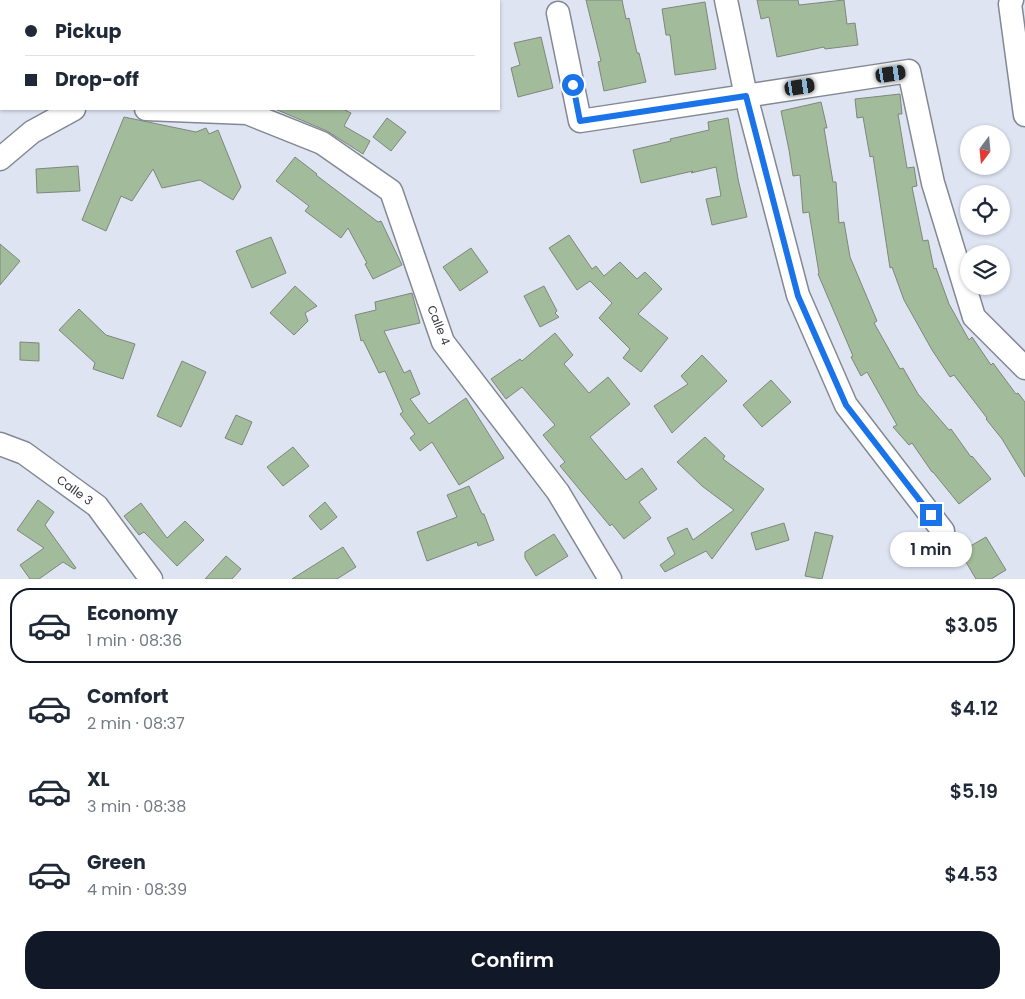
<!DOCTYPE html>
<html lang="en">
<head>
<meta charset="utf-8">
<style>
	body { margin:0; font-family:Poppins,sans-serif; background:#f6f6f7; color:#1f2937; height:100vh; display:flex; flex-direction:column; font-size:19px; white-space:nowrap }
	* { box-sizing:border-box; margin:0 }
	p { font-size:16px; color:#747a83 }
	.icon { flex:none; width:28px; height:28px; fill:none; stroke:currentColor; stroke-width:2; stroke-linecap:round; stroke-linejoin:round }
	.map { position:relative; height:579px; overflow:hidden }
	.panel { display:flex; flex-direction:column; background:#fff; flex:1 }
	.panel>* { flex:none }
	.banner { position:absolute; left:0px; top:0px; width:500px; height:110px; box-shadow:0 1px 4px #0004; display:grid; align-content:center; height:110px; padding:0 25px; background:#fff }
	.needle { width:32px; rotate:196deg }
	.fabs { position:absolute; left:960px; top:125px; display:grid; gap:10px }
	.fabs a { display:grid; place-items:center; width:50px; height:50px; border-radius:50%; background:#fff; box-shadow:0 1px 4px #0004; font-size:25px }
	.end { position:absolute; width:22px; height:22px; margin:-11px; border:6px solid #1a73e8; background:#fff; box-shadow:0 0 0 2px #fff }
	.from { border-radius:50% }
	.bubble { position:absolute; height:35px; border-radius:18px; background:#fff; box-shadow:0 1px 4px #0004; font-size:16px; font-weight:600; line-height:35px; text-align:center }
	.car { position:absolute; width:15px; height:30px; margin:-15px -8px; border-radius:6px; box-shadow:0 0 4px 1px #0007; background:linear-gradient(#222 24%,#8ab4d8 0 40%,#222 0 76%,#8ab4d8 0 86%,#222 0) }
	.banner b { display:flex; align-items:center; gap:18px; height:48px; font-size:19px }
	.banner b+b { border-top:1px solid #e0e1e3 }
	.banner i { width:12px; height:12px; background:#1f2937 }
	ul { padding:9px 0 0; list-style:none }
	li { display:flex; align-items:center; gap:15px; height:75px; margin:0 10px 8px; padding:0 15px; border:2px solid transparent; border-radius:20px }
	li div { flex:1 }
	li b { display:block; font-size:19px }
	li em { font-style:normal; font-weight:600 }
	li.selected { border-color:#111827 }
	li>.icon { width:45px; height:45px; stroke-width:1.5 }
	.cta { display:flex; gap:10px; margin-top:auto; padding:10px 25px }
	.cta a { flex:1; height:58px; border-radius:20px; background:#111827; color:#fff; font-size:20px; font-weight:600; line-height:58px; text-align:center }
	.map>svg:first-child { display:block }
	.building { fill:#a1bb9b; stroke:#7e877b }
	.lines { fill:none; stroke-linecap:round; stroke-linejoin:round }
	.street-casing { stroke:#838895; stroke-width:25 }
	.street { stroke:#fff; stroke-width:22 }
	.route { stroke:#1a73e8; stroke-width:6 }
	.labels { text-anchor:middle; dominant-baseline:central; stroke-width:5; stroke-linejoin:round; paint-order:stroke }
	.street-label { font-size:12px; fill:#383a40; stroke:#fff }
</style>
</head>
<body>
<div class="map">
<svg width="1025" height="579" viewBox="0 0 1025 579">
	<rect width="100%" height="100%" fill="#dfe4f3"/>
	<path class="building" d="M586,0H622L626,19L629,18L637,53H639L646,82L604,91L598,62L601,61Z
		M757,0H798L799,5L844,0L847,24L855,23L858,45L825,49L824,47L777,57L769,17L761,19Z
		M705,2L716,69L675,75L670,35H666L662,9Z
		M541,37L553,88L518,97L511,68L520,65L514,43Z
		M900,94L902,114H898L907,168L914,167L917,186L912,187L923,241L928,240L934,269L936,268L949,304L969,340L972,337L991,365L993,363L1016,394L1018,393L1025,402V477L1002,439L986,419L987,418L954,375L950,377L932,350L904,300L892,267L890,268L873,156L870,157L863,117L857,118L855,99Z
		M821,102L827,128H824L833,182H836L839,223L844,222L850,257L877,321L874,323L900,369L903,368L918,394L949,430L951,429L971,457L972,456L991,479L959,504L933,472H932L912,443L909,445L893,427L897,425L867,372L861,376L851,357L853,356L818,274L819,273L809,212L803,213L800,175L793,176L789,150L781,111Z
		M275,109H343L351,113L344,126L370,141L363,154L327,131Z
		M124,117L196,132L206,128L209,134L218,130L241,187L233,200L200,180L162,188L153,169L132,201L121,196L106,231L82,220Z
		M387,118L406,132L391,151L373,137Z
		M728,118L738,179L747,217L712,225L706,199L721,196L716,167L691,173L693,171L641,183L633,150L671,141L670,139L709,130L708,122Z
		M295,157L317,174L316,175L378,222L381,221L402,265L373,279L365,264L367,263L348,228L341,238L305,211L309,206L276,181Z
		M78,166L80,191L37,193L36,169Z
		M569,235L592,269L596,266L604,276L620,262L637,279L645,272L662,289L638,314L668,338L641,372L623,358L630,349L599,318L612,303L590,281L577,290L549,248Z
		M271,237L286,273L252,288L236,251Z
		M0,244L20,261L0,285Z
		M471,248L488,272L460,291L443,267Z
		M295,286L317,306L305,313L308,321L294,335L270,313Z
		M544,286L557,311L555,313L559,317L540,327L524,296Z
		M412,293L420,323L384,331L404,373L410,370L420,394L410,399L429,424L466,398L504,458L459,485L432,442L420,451L410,438L415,434L400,414L403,412L385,371L379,373L363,340L361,341L355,315L376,310L375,302Z
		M79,309L106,335L135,344L123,379L93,369L95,363L59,330Z
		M555,333L573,355L564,364L589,393L608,377L630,404L590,437L626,480L642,468L657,489L639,502L651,518L624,539L612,524L610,526L560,466L565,462L543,435L555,425L522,387L506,399L491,379L520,359L522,361Z
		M20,342L39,343V361L20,360Z
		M702,355L727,381L672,433L654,406L688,384L681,376Z
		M182,361L206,372L181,427L157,416Z
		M771,380L791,402L762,427L743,405Z
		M236,415L252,422L242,445L225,438Z
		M705,437L725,456L723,459L764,489L712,559L706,551L665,572L660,565L675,554L667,538L687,528L693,540L734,510L702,486L677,462Z
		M293,447L309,466L283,486L267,467Z
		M469,486L482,514H484L494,540L478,546L477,542L427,561L417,532L457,517L447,495Z
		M38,500L54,512L45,525L76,568L74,569L63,562L39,579H30L20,565L44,548L17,530Z
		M325,502L337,517L321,530L309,516Z
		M141,503L167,538L185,521L204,540L177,566L144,532L139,535L124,516Z
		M784,523L789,540L756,550L751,533Z
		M815,532L833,536L822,579L805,576Z
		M554,534L568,556L536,576L525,558V552Z
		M986,537L1006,570L991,579H976L960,552Z
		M343,547L356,567L337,579H292Z
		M226,556L241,569L232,579H205Z"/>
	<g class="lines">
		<g class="street-casing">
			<path id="street" d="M726,0L746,96L798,295L846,405L943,531
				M1012,0L1010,4L1025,115
				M308,1L309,0
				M558,13L580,121L909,71L933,183L974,317L1025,368
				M146,109L247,113L322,143L391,191L443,342L558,492L610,579
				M0,159L32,132L74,109
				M0,444L24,453L97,506L151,579"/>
		</g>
		<use href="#street" class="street"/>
	</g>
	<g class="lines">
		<path class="route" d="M573,85L580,121L746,96L798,296L846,405L931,515"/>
	</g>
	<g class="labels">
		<g class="street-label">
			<text transform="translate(439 325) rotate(68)">Calle 4</text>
			<text transform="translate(75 490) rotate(36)">Calle 3</text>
		</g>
	</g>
</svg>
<div class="fabs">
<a><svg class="needle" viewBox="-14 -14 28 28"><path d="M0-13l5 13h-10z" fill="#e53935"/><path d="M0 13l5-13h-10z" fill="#747a83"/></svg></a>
<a><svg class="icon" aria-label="locate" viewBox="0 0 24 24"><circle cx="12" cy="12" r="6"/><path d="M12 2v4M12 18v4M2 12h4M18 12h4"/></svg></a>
<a><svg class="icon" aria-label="layers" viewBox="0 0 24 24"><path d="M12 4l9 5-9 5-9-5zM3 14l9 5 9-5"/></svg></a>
</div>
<i class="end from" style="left:573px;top:85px"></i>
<i class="end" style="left:931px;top:515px"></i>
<div class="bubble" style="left:890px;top:532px;width:82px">1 min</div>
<i class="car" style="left:891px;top:74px;rotate:81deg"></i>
<i class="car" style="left:800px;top:87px;rotate:81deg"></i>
<div class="banner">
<b><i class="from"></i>Pickup</b>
<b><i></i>Drop-off</b>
</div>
</div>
<section class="panel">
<ul>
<li class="selected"><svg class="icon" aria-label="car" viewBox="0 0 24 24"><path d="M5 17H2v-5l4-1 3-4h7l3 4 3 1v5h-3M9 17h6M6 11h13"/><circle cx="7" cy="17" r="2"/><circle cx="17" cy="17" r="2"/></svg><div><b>Economy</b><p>1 min · 08:36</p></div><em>$3.05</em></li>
<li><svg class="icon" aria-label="car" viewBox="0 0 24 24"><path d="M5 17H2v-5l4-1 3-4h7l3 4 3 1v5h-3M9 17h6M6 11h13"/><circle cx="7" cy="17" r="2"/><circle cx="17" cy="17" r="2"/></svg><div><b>Comfort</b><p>2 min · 08:37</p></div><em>$4.12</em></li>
<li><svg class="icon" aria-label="car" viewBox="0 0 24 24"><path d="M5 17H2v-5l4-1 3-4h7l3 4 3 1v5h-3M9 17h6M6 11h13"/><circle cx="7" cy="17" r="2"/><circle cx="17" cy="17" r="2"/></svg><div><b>XL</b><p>3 min · 08:38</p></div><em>$5.19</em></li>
<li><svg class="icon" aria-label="car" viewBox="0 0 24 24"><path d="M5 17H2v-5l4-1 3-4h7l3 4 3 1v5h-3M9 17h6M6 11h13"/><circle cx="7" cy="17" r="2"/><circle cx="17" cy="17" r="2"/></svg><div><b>Green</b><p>4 min · 08:39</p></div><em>$4.53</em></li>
</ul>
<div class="cta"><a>Confirm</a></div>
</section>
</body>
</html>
